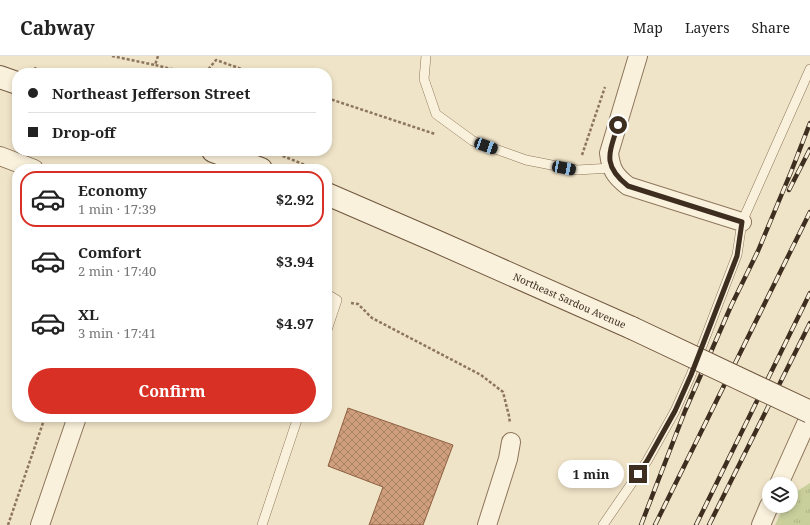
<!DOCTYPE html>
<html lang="en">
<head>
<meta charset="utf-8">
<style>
	body { margin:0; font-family:"Noto Serif",serif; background:#f2f2f2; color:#222; height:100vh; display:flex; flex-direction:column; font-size:15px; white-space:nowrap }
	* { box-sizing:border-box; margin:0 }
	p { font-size:13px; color:#767676 }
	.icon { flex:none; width:22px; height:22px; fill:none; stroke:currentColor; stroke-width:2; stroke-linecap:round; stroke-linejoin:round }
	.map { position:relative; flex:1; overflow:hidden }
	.sheet { position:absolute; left:12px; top:108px; width:320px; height:258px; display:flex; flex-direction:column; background:#fff; border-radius:16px; box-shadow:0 2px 6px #0003 }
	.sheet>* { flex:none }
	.banner { position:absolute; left:12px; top:12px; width:320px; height:88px; border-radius:16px; box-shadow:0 2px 6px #0003; display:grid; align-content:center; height:88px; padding:0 16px; background:#fff }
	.tools { position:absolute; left:762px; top:421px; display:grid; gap:8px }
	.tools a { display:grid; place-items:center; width:36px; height:36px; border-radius:50%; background:#fff; box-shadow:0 2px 6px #0003; font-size:20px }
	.end { position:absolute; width:18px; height:18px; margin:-9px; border:5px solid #3d2e20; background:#fff; box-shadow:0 0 0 2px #fff }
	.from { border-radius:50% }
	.bubble { position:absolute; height:28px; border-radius:14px; background:#fff; box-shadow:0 2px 6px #0003; font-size:13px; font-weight:700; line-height:28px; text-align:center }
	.car { position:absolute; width:12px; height:24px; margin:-12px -6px; border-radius:5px; box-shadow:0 0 3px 1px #0007; background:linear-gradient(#222 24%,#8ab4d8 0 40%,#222 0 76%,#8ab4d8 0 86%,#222 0) }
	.banner b { display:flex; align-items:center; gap:14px; height:38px; font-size:15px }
	.banner b+b { border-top:1px solid #e0e0e0 }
	.banner i { width:10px; height:10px; background:#222 }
	ul { padding:7px 0 0; list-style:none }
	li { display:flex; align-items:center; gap:12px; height:56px; margin:0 8px 6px; padding:0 8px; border:2px solid transparent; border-radius:16px }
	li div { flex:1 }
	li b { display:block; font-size:15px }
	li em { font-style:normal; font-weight:700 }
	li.current { border-color:#d93025 }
	li>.icon { width:36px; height:36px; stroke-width:1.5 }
	.primary-button { display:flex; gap:8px; margin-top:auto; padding:8px 16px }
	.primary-button a { flex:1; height:46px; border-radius:24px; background:#d93025; color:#fff; font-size:16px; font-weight:700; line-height:46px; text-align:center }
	header { display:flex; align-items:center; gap:24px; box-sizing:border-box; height:56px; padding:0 20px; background:#fff; border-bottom:1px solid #e0e0e0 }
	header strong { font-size:19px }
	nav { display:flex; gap:22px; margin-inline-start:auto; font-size:14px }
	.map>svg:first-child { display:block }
	.grass { fill:url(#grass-tufts) }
	.building { fill:url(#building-cross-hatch); stroke:#8d5f41 }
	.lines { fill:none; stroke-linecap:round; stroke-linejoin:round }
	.service-casing { stroke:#8d765c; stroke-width:10 }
	.minor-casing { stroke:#8d765c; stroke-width:20 }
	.secondary-casing { stroke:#6f573f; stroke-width:24 }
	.path { stroke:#8d765c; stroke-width:2.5; stroke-dasharray:3 2; stroke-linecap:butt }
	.service { stroke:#faf1dc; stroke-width:9 }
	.minor { stroke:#faf1dc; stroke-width:18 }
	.secondary { stroke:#faf1dc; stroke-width:22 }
	.rail-casing { stroke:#3d2e20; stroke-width:4.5 }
	.rail { stroke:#f7eed8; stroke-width:3; stroke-dasharray:9; stroke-linecap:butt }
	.secondary-bridge-casing { stroke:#6f573f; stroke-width:24; stroke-linecap:butt }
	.secondary-bridge { stroke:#faf1dc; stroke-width:22 }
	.route { stroke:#3d2e20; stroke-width:5 }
	.labels { text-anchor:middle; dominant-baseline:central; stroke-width:3.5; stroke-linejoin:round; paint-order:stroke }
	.street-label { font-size:10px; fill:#3d2e20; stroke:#f7eed8 }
</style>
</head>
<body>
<header>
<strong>Cabway</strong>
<nav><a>Map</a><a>Layers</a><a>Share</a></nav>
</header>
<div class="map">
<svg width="810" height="469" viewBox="0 0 810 469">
	<defs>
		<pattern id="grass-tufts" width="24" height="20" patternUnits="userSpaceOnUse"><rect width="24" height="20" fill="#c9cf9b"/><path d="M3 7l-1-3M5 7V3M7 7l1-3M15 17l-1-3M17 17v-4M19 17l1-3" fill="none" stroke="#aeb285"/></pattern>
		<pattern id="building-cross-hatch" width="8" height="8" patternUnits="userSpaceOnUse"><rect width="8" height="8" fill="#cf9f7d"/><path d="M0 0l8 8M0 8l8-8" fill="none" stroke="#a98266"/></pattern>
	</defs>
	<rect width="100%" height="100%" fill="#f0e4c8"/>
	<path class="grass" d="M810,427V469H775L784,450H791V439Z"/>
	<path class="building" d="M348,352L453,389L423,469H369L383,431L328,410Z"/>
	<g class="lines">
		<g class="service-casing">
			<path id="service" d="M426,0L424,23L436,58L473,85L526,104L577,114L612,112
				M327,238L337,244L327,274
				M262,469L298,361
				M603,469L647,405L675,355L691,319L737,199L742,166L810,13"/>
		</g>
		<g class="minor-casing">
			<path id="minor" d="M638,0L609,97C611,114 615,120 628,130L742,166
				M0,100L34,113
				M779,428L810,359
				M40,469L77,361
				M487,469L508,403L511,386
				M761,469L769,450"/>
		</g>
		<g class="secondary-casing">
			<g id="secondary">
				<path d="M0,21L17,27"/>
				<path d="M213,95L261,113"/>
				<path id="s1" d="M327,138L438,186L632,272"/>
			</g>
		</g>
		<path class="path" d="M112,0L155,9
			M158,0L155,9L180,15L206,16L216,4L253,17
			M34,12L48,17
			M327,42L435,78
			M278,98L315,113
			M582,99L605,31
			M351,247L358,248L372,262L481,319L503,336L509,360L510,367
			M8,469L45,361"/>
		<use href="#service" class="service"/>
		<use href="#minor" class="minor"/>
		<use href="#secondary" class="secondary"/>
		<g class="rail-casing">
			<path id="rail" d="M789,134L810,93
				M641,469L685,355L731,250L758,195L791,116L810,67
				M655,469L810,156
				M696,469L810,237
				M709,469L810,267"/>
		</g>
		<use href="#rail" class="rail"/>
		<g class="secondary-bridge-casing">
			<path id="secondary-bridge" d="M632,272L810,356"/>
		</g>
		<use href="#secondary-bridge" class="secondary-bridge"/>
	</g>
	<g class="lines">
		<path class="route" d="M618,69C609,98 602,109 628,130L742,166L737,200L691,319L675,355L647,405L638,418"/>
	</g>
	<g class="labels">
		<g class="street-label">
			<text stroke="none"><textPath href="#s1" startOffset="265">Northeast Sardou Avenue</textPath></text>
		</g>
	</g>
</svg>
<div class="tools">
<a><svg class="icon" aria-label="layers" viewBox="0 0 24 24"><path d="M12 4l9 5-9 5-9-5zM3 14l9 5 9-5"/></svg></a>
</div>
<i class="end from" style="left:618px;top:69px"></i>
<i class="end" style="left:638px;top:418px"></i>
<div class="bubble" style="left:558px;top:404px;width:66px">1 min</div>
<i class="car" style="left:486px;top:90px;rotate:110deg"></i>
<i class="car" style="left:564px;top:112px;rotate:101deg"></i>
<div class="banner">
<b><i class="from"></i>Northeast Jefferson Street</b>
<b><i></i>Drop-off</b>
</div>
<section class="sheet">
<ul>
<li class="current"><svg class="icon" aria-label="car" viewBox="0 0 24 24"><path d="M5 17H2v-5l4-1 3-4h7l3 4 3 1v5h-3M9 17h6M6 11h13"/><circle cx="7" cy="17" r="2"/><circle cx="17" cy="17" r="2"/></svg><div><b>Economy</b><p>1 min · 17:39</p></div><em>$2.92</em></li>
<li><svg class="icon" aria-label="car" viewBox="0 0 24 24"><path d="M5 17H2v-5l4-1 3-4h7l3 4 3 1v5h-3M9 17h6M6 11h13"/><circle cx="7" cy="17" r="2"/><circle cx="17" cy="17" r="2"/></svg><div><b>Comfort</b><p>2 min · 17:40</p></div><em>$3.94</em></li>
<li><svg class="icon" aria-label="car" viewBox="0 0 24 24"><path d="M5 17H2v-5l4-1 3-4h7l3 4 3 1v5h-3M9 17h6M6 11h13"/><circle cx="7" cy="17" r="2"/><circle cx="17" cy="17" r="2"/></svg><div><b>XL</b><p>3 min · 17:41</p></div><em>$4.97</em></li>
</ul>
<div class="primary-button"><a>Confirm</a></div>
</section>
</div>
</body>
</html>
